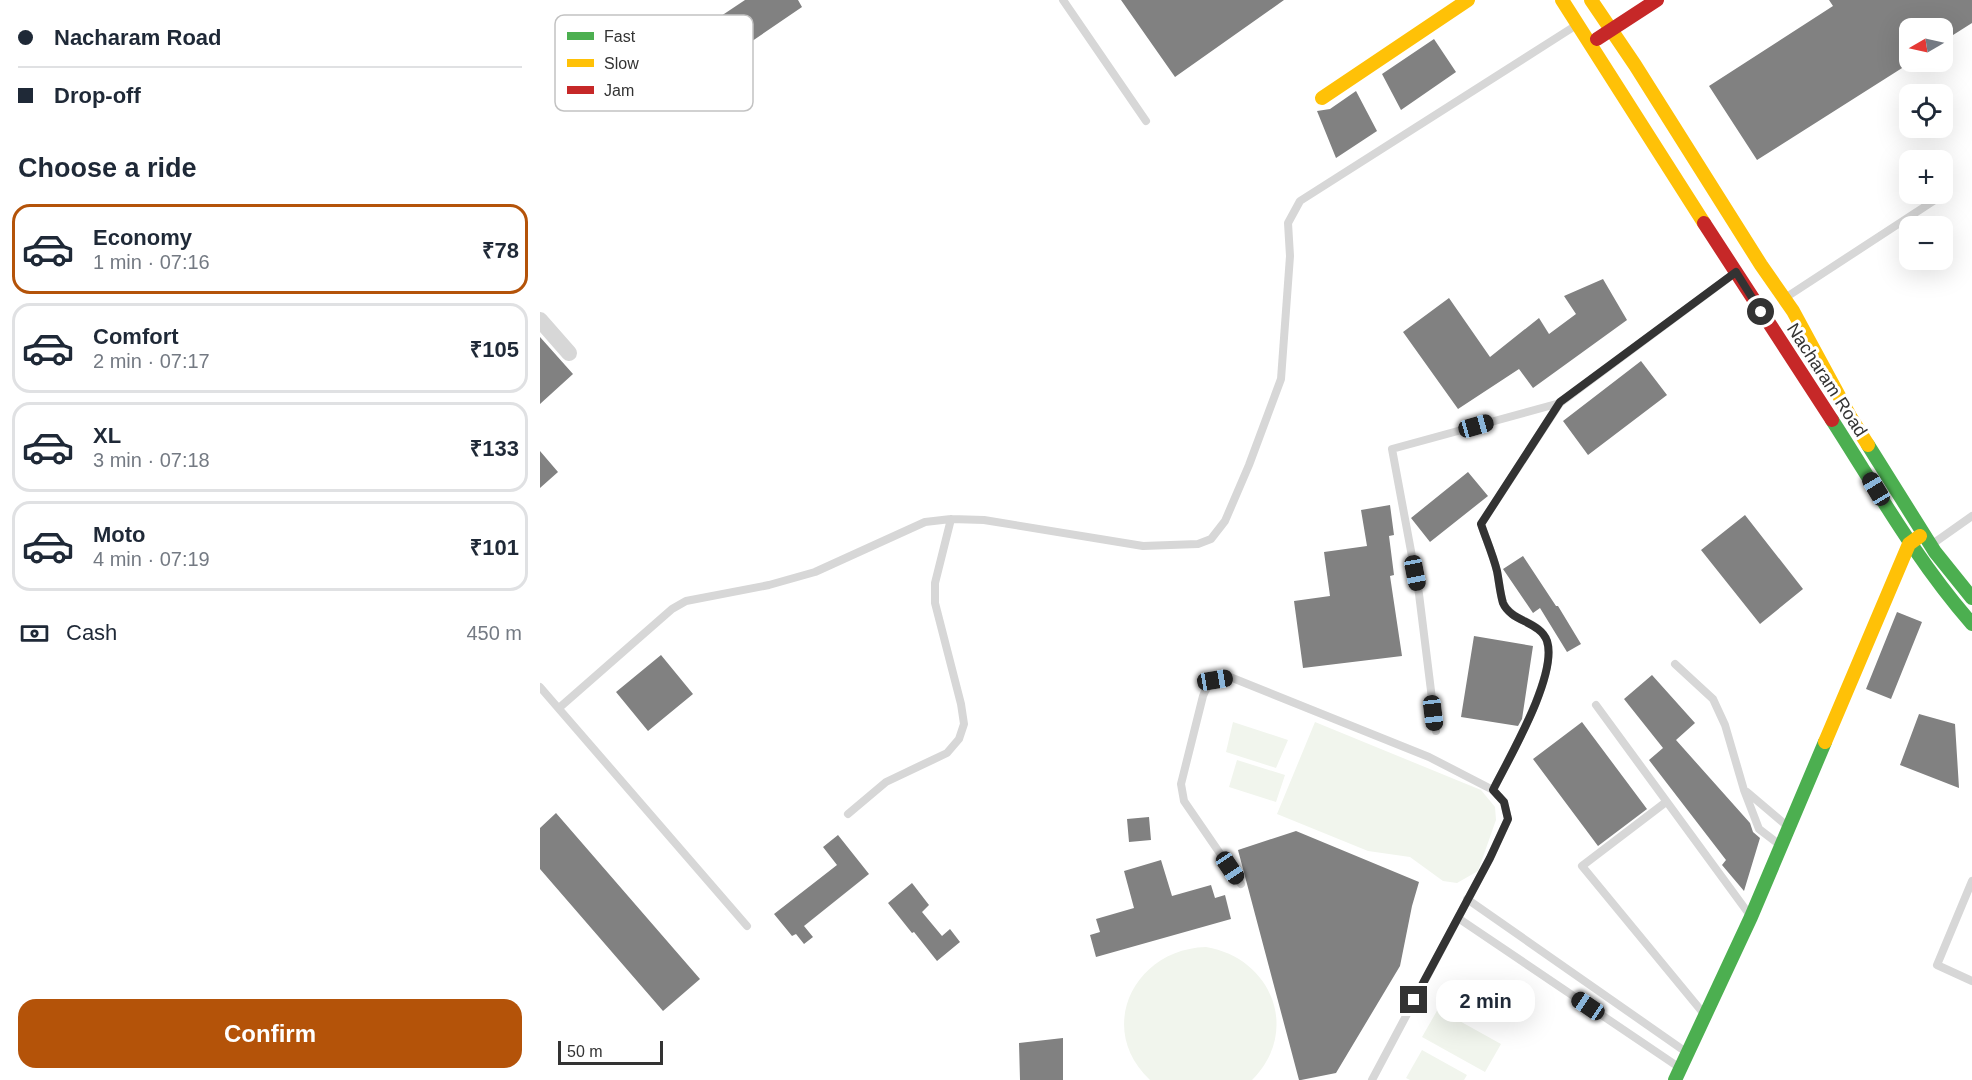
<!DOCTYPE html>
<html lang="en">
<head>
<meta charset="utf-8">
<style>
	body { margin:0; font-family:Arial,sans-serif; background:#f6f6f7; color:#1f2937; height:100vh; display:flex; flex-direction:column; font-size:22px; white-space:nowrap }
	* { box-sizing:border-box; margin:0 }
	p { font-size:20px; color:#747a83 }
	.icon { flex:none; width:33px; height:33px; fill:none; stroke:currentColor; stroke-width:2; stroke-linecap:round; stroke-linejoin:round }
	.map { position:relative; flex:1; overflow:hidden }
	.side { display:flex; flex-direction:column; background:#fff; width:540px }
	.side>* { flex:none }
	.banner { display:grid; align-content:center; height:132px; padding:0 18px; background:#fff }
	.needle { width:39px; rotate:261deg }
	.tools { position:absolute; left:1359px; top:18px; display:grid; gap:12px }
	.tools a { display:grid; place-items:center; width:54px; height:54px; border-radius:12px; background:#fff; box-shadow:0 6px 24px #0002; font-size:30px }
	.scale { position:absolute; left:18px; bottom:15px; width:105px; box-sizing:border-box; padding-left:6px; border:3px solid #333; border-top:0; font-size:16px; line-height:21px; white-space:nowrap; color:#333; -webkit-text-stroke:4px #fff; paint-order:stroke }
	.end { position:absolute; width:27px; height:27px; margin:-14px; border:8px solid #333; background:#fff; box-shadow:0 0 0 3px #fff }
	.from { border-radius:50% }
	.bubble { position:absolute; height:42px; border-radius:18px; background:#fff; box-shadow:0 6px 24px #0002; font-size:20px; font-weight:700; line-height:42px; text-align:center }
	.car { position:absolute; width:18px; height:36px; margin:-18px -9px; border-radius:8px; box-shadow:0 0 4px 2px #0007; background:linear-gradient(#222 24%,#8ab4d8 0 40%,#222 0 76%,#8ab4d8 0 86%,#222 0) }
	.banner b { display:flex; align-items:center; gap:21px; height:57px; font-size:22px }
	.banner b+b { border-top:2px solid #e0e1e3 }
	.banner i { width:15px; height:15px; background:#1f2937 }
	ul { padding:0; list-style:none }
	li { display:flex; align-items:center; gap:18px; height:90px; margin:0 12px 9px; padding:0 6px; border:3px solid #e0e1e3; border-radius:18px }
	li div { flex:1 }
	li b { display:block; font-size:22px }
	li em { font-style:normal; font-weight:700 }
	li.active { border-color:#b45309 }
	li>.icon { width:54px; height:54px; stroke-width:1.5 }
	h2 { padding:0 18px; font-size:27px; line-height:72px }
	.pay { display:flex; align-items:center; gap:15px; height:66px; padding:0 18px; font-size:22px }
	.pay p { margin-inline-start:auto }
	.primary-button { display:flex; gap:12px; margin-top:auto; padding:12px 18px }
	.primary-button a { flex:1; height:69px; border-radius:18px; background:#b45309; color:#fff; font-size:24px; font-weight:700; line-height:69px; text-align:center }
	main { display:flex; flex:1; min-height:0 }
	.map>svg:first-child { display:block }
	.green { fill:#f1f5ed }
	.building { fill:#818181 }
	.lines { fill:none; stroke-linecap:round; stroke-linejoin:round }
	.lane { stroke:#d7d7d7; stroke-width:8 }
	.street { stroke:#d7d7d7; stroke-width:16 }
	.fast { stroke:#4caf50; stroke-width:14 }
	.slow { stroke:#ffc107; stroke-width:14 }
	.jam { stroke:#c62828; stroke-width:14 }
	.route { stroke:#333; stroke-width:8 }
	.labels { text-anchor:middle; dominant-baseline:central; stroke-width:6; stroke-linejoin:round; paint-order:stroke }
	.street-label { font-size:18px; fill:#333; stroke:#fff }
	.key { fill:#fff; stroke:#c2c2c2; stroke-width:1.5 }
	.key-label { font-size:16px; fill:#333 }
</style>
</head>
<body>
<main>
<section class="side">
<div class="banner">
<b><i class="from"></i>Nacharam Road</b>
<b><i></i>Drop-off</b>
</div>
<h2>Choose a ride</h2>
<ul>
<li class="active"><svg class="icon" aria-label="car" viewBox="0 0 24 24"><path d="M5 17H2v-5l4-1 3-4h7l3 4 3 1v5h-3M9 17h6M6 11h13"/><circle cx="7" cy="17" r="2"/><circle cx="17" cy="17" r="2"/></svg><div><b>Economy</b><p>1 min · 07:16</p></div><em>₹78</em></li>
<li><svg class="icon" aria-label="car" viewBox="0 0 24 24"><path d="M5 17H2v-5l4-1 3-4h7l3 4 3 1v5h-3M9 17h6M6 11h13"/><circle cx="7" cy="17" r="2"/><circle cx="17" cy="17" r="2"/></svg><div><b>Comfort</b><p>2 min · 07:17</p></div><em>₹105</em></li>
<li><svg class="icon" aria-label="car" viewBox="0 0 24 24"><path d="M5 17H2v-5l4-1 3-4h7l3 4 3 1v5h-3M9 17h6M6 11h13"/><circle cx="7" cy="17" r="2"/><circle cx="17" cy="17" r="2"/></svg><div><b>XL</b><p>3 min · 07:18</p></div><em>₹133</em></li>
<li><svg class="icon" aria-label="car" viewBox="0 0 24 24"><path d="M5 17H2v-5l4-1 3-4h7l3 4 3 1v5h-3M9 17h6M6 11h13"/><circle cx="7" cy="17" r="2"/><circle cx="17" cy="17" r="2"/></svg><div><b>Moto</b><p>4 min · 07:19</p></div><em>₹101</em></li>
</ul>
<div class="pay"><svg class="icon" aria-label="cash" viewBox="0 0 24 24"><path d="M3 7h18v10H3z"/><circle cx="12" cy="12" r="2"/></svg>Cash<p>450 m</p></div>
<div class="primary-button"><a>Confirm</a></div>
</section>
<div class="map">
<svg width="1432" height="1080" viewBox="0 0 1432 1080">
	<rect width="100%" height="100%" fill="#fff"/>
	<path class="green" d="M693,722L748,740L736,768L686,752Z
		M775,722L941,790L955,807L956,820L938,871L917,883L903,881L870,857L828,851L737,814Z
		M697,760L745,775L736,802L689,787Z
		M666,947C732,958 761,1031 712,1080H610C555,1029 594,949 666,947Z
		M898,1009L961,1044L945,1072L882,1037Z
		M882,1050L927,1075L924,1080H870L866,1078Z"/>
	<path class="building" d="M205,0H258L262,7L202,48L181,16Z
		M581,0H744L635,77Z
		M1289,0H1432V23L1402,42V28H1370V63L1217,160L1169,86L1293,6Z
		M894,39L916,72L861,110L842,74Z
		M816,91L837,131L796,158L777,111L790,109Z
		M1063,279L1087,320L993,388L979,369L918,409L863,332L909,298L950,357L999,318L1009,334L1036,314L1024,296Z
		M0,337L33,374L0,404Z
		M1101,361L1127,395L1048,455L1023,421Z
		M0,451L18,472L0,488Z
		M928,472L948,496L890,542L871,518Z
		M850,505L854,535L849,536L854,575L850,576L862,656L763,668L754,601L790,596L784,552L827,546L821,510Z
		M1205,515L1263,589L1220,624L1161,550Z
		M983,556L1016,606H1018L1041,644L1027,652L1000,608L993,613L963,569Z
		M1357,612L1382,622L1351,699L1326,689Z
		M934,636L993,646L982,719L978,726L921,717Z
		M121,655L153,694L108,731L76,692Z
		M1112,675L1155,723L1136,740L1210,823L1213,832L1220,838L1204,891L1182,865L1186,860L1109,760L1123,748L1084,699Z
		M1379,714L1415,724L1419,788L1360,765Z
		M1042,722L1107,809L1058,846L993,759Z
		M16,813L160,979L123,1011L0,869V828Z
		M609,817L611,840L589,842L587,819Z
		M756,831L879,882L872,906L860,966L796,1073L761,1080H759L698,850Z
		M298,835L329,874L264,926L273,937L264,944L256,934L252,936L234,914L297,865L283,847Z
		M621,860L632,896L671,885L675,898L685,895L691,919L556,957L550,935L560,932L556,919L594,908L584,871Z
		M372,883L389,905L382,912L402,936L410,929L420,942L397,961L374,932L372,933L348,903Z
		M523,1038V1080H480L479,1043Z"/>
	<g class="lines">
		<path class="lane" d="M523,0L606,121
			M1245,298L1398,198
			M1391,545L1432,516
			M1135,664L1173,699L1185,725L1204,790L1219,829L1240,845
			M0,687L207,926
			M1056,705L1209,914
			M19,708L132,609L146,601L229,585L275,572L385,522L411,519L444,520L603,546L658,544L671,539L685,521L709,465L741,379L750,256L748,223L760,201L1035,26
			M896,731L879,594L852,449L1020,403L1195,273
			M953,790C969,758 1018,674 1007,641C1000,621 972,622 963,603C960,594 959,581 957,571C953,555 946,539 941,524L1020,403
			M1207,792L1247,826
			M1126,802L1042,866L1164,1014
			M308,814L346,782L407,753L419,739L424,724L421,704L395,603V583L411,519
			M1432,881L1397,965L1432,981
			M701,884L644,801L641,784L663,696C668,682 675,680 690,677L889,757L953,790L964,802L968,819L950,858L832,1080
			M927,899L1146,1052
			M918,918L1140,1068"/>
		<path class="street" d="M0,320L29,353"/>
		<path class="fast" d="M1292,420C1337,490 1377,561 1432,624
			M1328,445L1395,552L1432,598
			M1135,1080L1211,917L1285,742"/>
		<path class="slow" d="M1022,0L1164,223
			M1051,0L1095,65L1221,265L1253,311L1311,418L1328,445
			M782,98L928,0
			M1285,742L1369,544L1380,536"/>
		<path class="jam" d="M1057,39L1117,0
			M1164,223L1292,420"/>
	</g>
	<g class="lines">
		<path class="route" d="M874,1000L950,858L968,819L964,802L953,790C969,758 1018,675 1007,641C1000,621 971,622 963,603C960,593 959,581 957,571C953,555 946,539 941,524L1020,402L1196,272L1221,312"/>
	</g>
	<g class="labels">
		<g class="street-label">
			<text transform="translate(1287 380) rotate(57)">Nacharam Road</text>
		</g>
	</g>
	<rect x="15" y="15" width="198" height="96" rx="9" class="key"/>
	<rect x="27" y="32" width="27" height="8" fill="#4caf50"/>
	<rect x="27" y="59" width="27" height="8" fill="#ffc107"/>
	<rect x="27" y="86" width="27" height="8" fill="#c62828"/>
	<g class="key-label">
		<text x="64" y="42">Fast</text>
		<text x="64" y="69">Slow</text>
		<text x="64" y="96">Jam</text>
	</g>
</svg>
<div class="tools">
<a><svg class="needle" viewBox="-14 -14 28 28"><path d="M0-13l5 13h-10z" fill="#e53935"/><path d="M0 13l5-13h-10z" fill="#747a83"/></svg></a>
<a><svg class="icon" aria-label="locate" viewBox="0 0 24 24"><circle cx="12" cy="12" r="6"/><path d="M12 2v4M12 18v4M2 12h4M18 12h4"/></svg></a>
<a>+</a>
<a>−</a>
</div>
<div class="scale">50 m</div>
<i class="end from" style="left:1221px;top:312px"></i>
<i class="end" style="left:874px;top:1000px"></i>
<div class="bubble" style="left:896px;top:980px;width:99px">2 min</div>
<i class="car" style="left:936px;top:426px;rotate:74deg"></i>
<i class="car" style="left:1336px;top:489px;rotate:329deg"></i>
<i class="car" style="left:875px;top:573px;rotate:169deg"></i>
<i class="car" style="left:675px;top:680px;rotate:81deg"></i>
<i class="car" style="left:893px;top:713px;rotate:173deg"></i>
<i class="car" style="left:690px;top:868px;rotate:146deg"></i>
<i class="car" style="left:1048px;top:1006px;rotate:304deg"></i>
</div>
</main>
</body>
</html>
